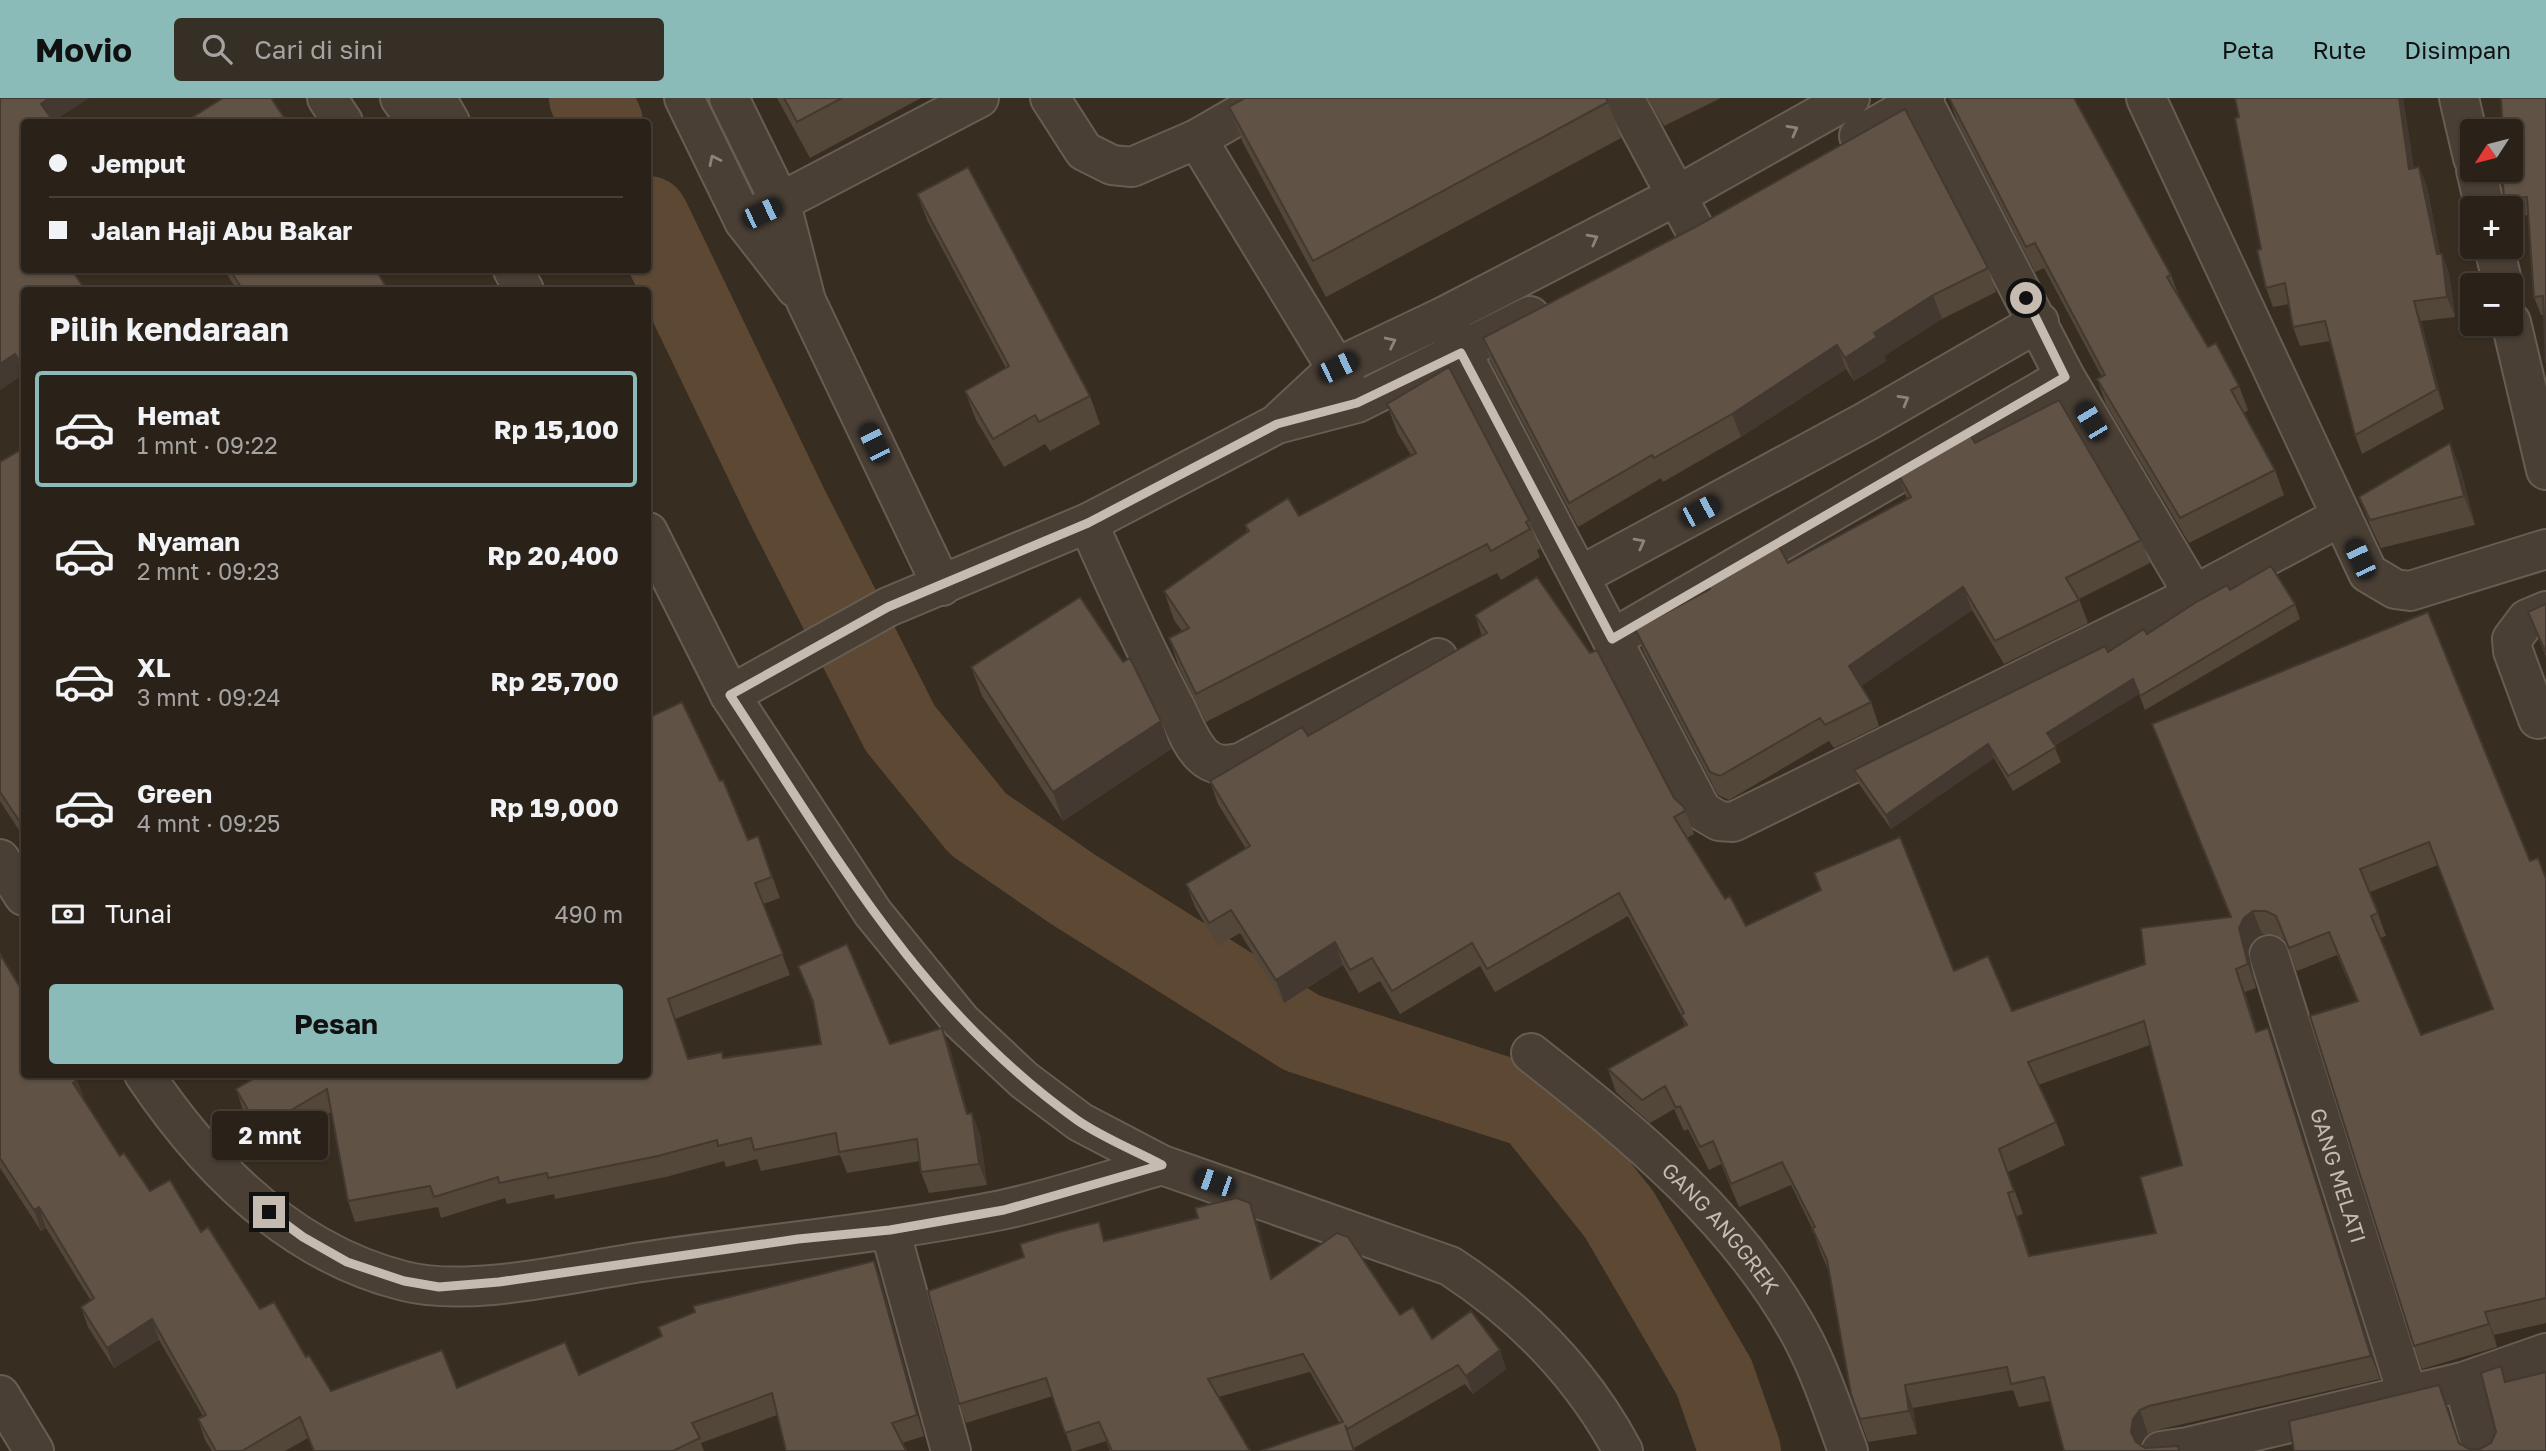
<!DOCTYPE html>
<html lang="id">
<head>
<meta charset="utf-8">
<style>
	body { margin:0; font-family:"Golos Text",sans-serif; background:#362f26; color:#f1f3f6; height:100vh; display:flex; flex-direction:column; font-size:26px; white-space:nowrap }
	* { box-sizing:border-box; margin:0 }
	p { font-size:23px; color:#a5a4a2 }
	.icon { flex:none; width:38px; height:38px; fill:none; stroke:currentColor; stroke-width:2; stroke-linecap:round; stroke-linejoin:round }
	.map { position:relative; flex:1; overflow:hidden }
	.side { position:absolute; left:21px; top:189px; width:630px; height:791px; display:flex; flex-direction:column; background:#2a2219; border-radius:7px; box-shadow:0 2px 5px #0004,0 0 0 2px #463f38 }
	.side>* { flex:none }
	.hud { position:absolute; left:21px; top:21px; width:630px; height:154px; border-radius:7px; box-shadow:0 2px 5px #0004,0 0 0 2px #463f38; display:grid; align-content:center; height:154px; padding:0 28px; background:#2a2219 }
	.needle { width:46px; rotate:234deg }
	.fabs { position:absolute; left:2460px; top:21px; display:grid; gap:14px }
	.fabs a { display:grid; place-items:center; width:63px; height:63px; border-radius:7px; background:#2a2219; box-shadow:0 2px 5px #0004,0 0 0 2px #463f38; font-size:35px }
	.end { position:absolute; width:32px; height:32px; margin:-16px; border:9px solid #c5bbb0; background:#111; box-shadow:0 0 0 4px #111 }
	.from { border-radius:50% }
	.bubble { position:absolute; height:49px; border-radius:7px; background:#2a2219; box-shadow:0 2px 5px #0004,0 0 0 2px #463f38; font-size:23px; font-weight:700; line-height:49px; text-align:center }
	.car { position:absolute; width:21px; height:42px; margin:-21px -10px; border-radius:9px; box-shadow:0 0 5px 2px #0007; background:linear-gradient(#222 24%,#8ab4d8 0 40%,#222 0 76%,#8ab4d8 0 86%,#222 0) }
	.hud b { display:flex; align-items:center; gap:24px; height:66px; font-size:26px }
	.hud b+b { border-top:2px solid #463f38 }
	.hud i { width:18px; height:18px; background:#f1f3f6 }
	ul { padding:0; list-style:none }
	li { display:flex; align-items:center; gap:21px; height:116px; margin:0 14px 10px; padding:0 14px; border:4px solid transparent; border-radius:7px }
	li div { flex:1 }
	li b { display:block; font-size:26px }
	li em { font-style:normal; font-weight:700 }
	li.current { border-color:#8bbbb9 }
	li>.icon { width:63px; height:63px; stroke-width:1.5 }
	h2 { padding:0 28px; font-size:32px; line-height:84px }
	.pay { display:flex; align-items:center; gap:18px; height:77px; padding:0 28px; font-size:26px }
	.pay p { margin-inline-start:auto }
	.cta { display:flex; gap:14px; margin-top:auto; padding:14px 28px }
	.cta a { flex:1; height:80px; border-radius:7px; background:#8bbbb9; color:#111; font-size:28px; font-weight:700; line-height:80px; text-align:center }
	header { display:flex; align-items:center; gap:42px; box-sizing:border-box; height:98px; padding:0 35px; background:#8bbbb9; color:#111 }
	header strong { font-size:33px }
	nav { display:flex; gap:38px; margin-inline-start:auto; font-size:24px }
	.search { width:490px; height:63px; background:#362f26; display:flex; align-items:center; gap:18px; box-sizing:border-box; padding:0 24px; border-radius:7px; color:#a5a4a2; font-size:26px }
	.map>svg:first-child { display:block }
	.lines { fill:none; stroke-linecap:round; stroke-linejoin:round }
	.river { stroke:#5d4833; stroke-width:82 }
	.minor-casing { stroke:#665d53; stroke-width:42 }
	.tertiary-casing { stroke:#665d53; stroke-width:42 }
	.minor { stroke:#493f35; stroke-width:38 }
	.tertiary { stroke:#493f35; stroke-width:38 }
	.wall { fill:#53473a; fill-rule:evenodd }
	.shaded-wall { fill:#433930 }
	.building { fill:#605244; stroke:#433930; stroke-width:2; fill-rule:evenodd }
	.oneway { stroke:#8d8379 }
	.route { stroke:#c5bbb0; stroke-width:9 }
	.labels { text-anchor:middle; dominant-baseline:central; stroke-width:6; stroke-linejoin:round; paint-order:stroke }
	.street-label { font-size:21px; fill:#c5bbb0; stroke:#2d241a }
</style>
</head>
<body>
<header>
<strong>Movio</strong>
<div class="search"><svg class="icon" aria-label="search" viewBox="0 0 24 24"><circle cx="10" cy="10" r="6"/><path d="M15 15l6 6"/></svg>Cari di sini</div>
<nav><a>Peta</a><a>Rute</a><a>Disimpan</a></nav>
</header>
<div class="map">
<svg width="2546" height="1353" viewBox="0 0 2546 1353">
	<rect width="100%" height="100%" fill="#382d21"/>
	<g class="lines">
		<path class="river" d="M590,0L602,24
			M648,119L787,408L900,630L978,726L1074,792L1302,935L1534,1010L1619,1116L1714,1279L1740,1353"/>
		<g class="minor-casing">
			<g id="minor">
				<path d="M327,0L343,24"/>
				<path d="M684,0L744,123L796,190"/>
				<path d="M729,0L781,106L806,203L942,488"/>
				<path d="M1050,0L1084,53L1112,67L1132,69L1197,41L1268,0"/>
				<path d="M1624,0L1695,132"/>
				<path d="M1921,0L2065,279L2194,497"/>
				<path d="M2146,0L2368,475L2395,491L2410,493L2546,451"/>
				<path d="M2459,0L2473,60"/>
				<path d="M1859,38L1925,0"/>
				<path d="M1197,41L1349,291"/>
				<path d="M2476,72L2485,110"/>
				<path d="M744,123L979,0"/>
				<path d="M2494,149L2503,187"/>
				<path d="M1443,219L1702,713L1719,723L1733,724L2194,497L2340,419"/>
				<path d="M2511,224L2546,372"/>
				<path d="M1281,322L1338,269L1443,219L1676,98L1850,0"/>
				<path d="M1088,425C1115,486 1142,546 1173,605C1182,621 1189,644 1202,657C1214,669 1227,668 1242,664L1438,560"/>
				<path d="M1580,478L1867,323L2039,224"/>
				<path d="M1612,541L2065,279"/>
				<path d="M730,597L888,509L1088,425L1277,326L1357,305L1530,218"/>
				<path d="M2538,621L2513,553L2512,541L2527,521L2546,513"/>
				<path d="M0,761L24,798"/>
				<path id="s1" d="M2269,857L2408,1298"/>
				<path id="s2" d="M1531,955C1634,1036 1739,1122 1802,1239C1821,1275 1834,1315 1848,1353"/>
				<path d="M144,976C207,1070 292,1155 404,1183C471,1200 573,1174 642,1164C761,1146 882,1136 1001,1112C1055,1101 1109,1082 1162,1067"/>
				<path d="M890,1132L951,1353"/>
				<path d="M2463,1284L2483,1353"/>
				<path d="M0,1297L34,1353"/>
			</g>
		</g>
		<g class="tertiary-casing">
			<path id="tertiary" d="M400,0L417,24
				M436,0L450,24
				M513,172L524,192
				M648,434L730,597L873,815L961,923L1024,982L1080,1024L1162,1067L1450,1168C1522,1215 1582,1276 1623,1353
				M2161,1353L2188,1349L2463,1284L2546,1255"/>
		</g>
		<use href="#minor" class="minor"/>
		<use href="#tertiary" class="tertiary"/>
	</g>
	<path class="wall" d="M0,0H89L53,23L79,172L74,175L24,192V279L23,277L0,292Z
		M777,0H921L810,60Z
		M1647,0H1721L1664,28Z
		M1949,0L2171,177L2180,201L2208,249L2239,288L2248,312L2244,315L2275,372L2284,397L2189,445L2106,306L2097,281L2102,279L2044,170L2035,174L1958,25Z
		M2403,0L2414,71L2419,69L2427,89L2440,156H2442L2449,175L2455,219L2421,223L2444,311L2362,356L2355,337L2330,243L2300,248L2293,229L2289,206L2273,209L2266,190L2261,151Z
		M2546,0L2544,217H2541L2534,199L2529,117L2511,119V110H2508L2504,100L2511,72Z
		M1608,4L1621,40L1326,199L1243,45L1229,9Z
		M917,96L1090,298L1100,326L1050,353L1045,346L1004,369L976,322L965,293L1006,270L928,124Z
		M1988,170L1996,194L1942,221L1884,258L1886,263L1854,283L1846,271L1741,339L1663,384L1661,380L1578,429L1491,264L1483,240Z
		M224,172H376L388,192H237Z
		M1387,306L1529,422L1540,451L1537,452L1540,459L1501,482L1497,475L1206,624L1179,569L1169,540L1182,533L1174,522L1164,493L1247,434L1245,427L1299,418L1411,357L1397,334Z
		M1975,345L2141,442L2150,465L2079,501L2088,525L2004,566L1972,512L1861,588L1871,604L1879,628L1834,650L1829,643L1729,702L1718,697L1644,555L1635,531L1709,492L1706,484L1788,465L1907,401L1898,376Z
		M2450,345L2461,373L2475,427L2381,450L2370,427L2359,399Z
		M24,350V740L0,703V364Z
		M2295,506L2300,521L2145,612L2139,596L2054,648L2061,664L2013,693L1994,660L1891,731L1859,686L1854,672L2147,536Z
		M2546,506V559L2528,514Z
		M1475,517L1674,700L1685,713L1694,736L1687,740L1725,801L1746,828L1821,793L1814,775L2012,913L2145,866L2230,819L2152,626L2530,763L2546,781V1225L2494,1237L2497,1249L2422,1271L2414,1248L2357,903L2337,857L2297,873L2284,841L2274,836H2262L2252,843L2248,853L2256,890L2245,894L2257,934L2268,930L2276,953L2380,1281L2157,1332L2148,1336L2141,1344V1347L2145,1350L2180,1353H2064L2050,1303L2019,1309L2013,1292L1913,1310L1917,1336L1868,1344L1851,1296L1828,1171L1820,1153L1812,1130L1791,1087L1739,1109L1721,1066L1709,1072L1688,1031L1684,1033L1674,1011L1650,1025L1616,994L1608,971L1685,928L1681,917L1628,818L1495,894L1480,868L1400,916L1380,883L1359,895L1343,867L1284,905L1240,835L1218,848L1195,809L1186,786L1246,751L1218,706L1210,683L1308,638L1482,538ZM2438,767L2493,912L2421,937L2380,840L2386,838L2370,794ZM2150,947L2182,1067L2156,1135L2030,1158L2017,1118L2023,1116L2008,1074L2065,1047L2056,1024L2038,987Z
		M971,569L1161,623L1171,651L1063,723L982,598Z
		M648,619L748,742L758,738L780,800L763,806L790,877L675,921L688,961L722,954L724,960L821,946L814,909L798,868L890,946L942,930L950,951L968,1016L980,1036L987,1087L929,1095L921,1074L920,1063L847,1075L840,1057L761,1073L757,1061L726,1069L724,1063L666,1079L555,1101L554,1096L507,1106L505,1100L441,1120L438,1109L355,1124L348,1103L331,1014L267,1052L243,1012L236,991L648,976Z
		M0,856L85,1003L120,1058L150,1093L201,1134L260,1211L306,1259L331,1293L457,1290L579,1277L874,1163L881,1183L924,1338L902,1345L777,1317L701,1345L704,1353H313L308,1340L285,1353H212L205,1342L198,1321L203,1318L159,1242L114,1270L88,1229L81,1209L91,1203L46,1130L41,1133L0,1070Z
		M1250,1105L1257,1124L1272,1180L1400,1217L1432,1241L1500,1252L1506,1271L1473,1296L1465,1286L1354,1350L1310,1274L1218,1299L1250,1353H1110L1106,1343L1075,1353H1072L1053,1298L966,1325L959,1306L1106,1142L1198,1120Z"/>
	<path class="shaded-wall" d="M49,0H89L51,24L41,6Z
		M2399,0H2403L2417,91L2409,71Z
		M2419,69L2427,89L2444,176L2437,156Z
		M2442,156L2449,175L2455,219L2447,199Z
		M1933,197L1942,221L1884,258L1886,263L1854,283L1845,260L1874,235Z
		M2414,203L2421,223L2444,311L2437,291Z
		M1837,247L1846,271L1741,339L1732,316Z
		M15,256L23,277L0,292V266Z
		M2450,345L2461,373L2475,427L2464,398Z
		M1963,489L1972,512L1857,591L1849,568Z
		M2133,581L2139,596L2052,649L2047,635Z
		M1161,623L1171,651L1063,723L1053,694Z
		M1988,646L1994,660L1891,731L1886,717Z
		M2253,813L2262,836L2252,843L2248,853L2256,890L2248,866L2239,830L2244,820Z
		M1335,844L1343,867L1284,905L1276,882Z
		M2236,871L2245,894L2264,957L2256,934Z
		M942,930L950,951L974,1037L967,1016Z
		M2268,930L2276,953L2380,1281L2371,1258Z
		M77,982L85,1002L73,985Z
		M972,1015L980,1036L987,1087L979,1066Z
		M2008,1095L2017,1118L2037,1182Z
		M1250,1105L1257,1124L1278,1200L1271,1181Z
		M39,1109L46,1130L41,1133L34,1112Z
		M874,1163L881,1183L924,1338L917,1317Z
		M2485,1214L2494,1237L2497,1249L2489,1226Z
		M152,1221L159,1242L114,1270L107,1250Z
		M1500,1252L1506,1271L1473,1296L1466,1278Z
		M1905,1287L1913,1310L1917,1336L1909,1313Z
		M2140,1312L2148,1336L2141,1344L2140,1353L2131,1334L2133,1321Z"/>
	<path class="building" d="M0,0H49L41,6L54,24H24V172H72L85,192H24V270L15,256L0,266Z
		M223,0H271L287,24H185Z
		M784,0H842L797,24Z
		M1245,0H1606L1608,4L1313,163L1229,9Z
		M1949,0H2074L2171,177L2167,179L2208,249L2216,245L2239,288L2231,292L2275,372L2180,420L2097,281L2105,277L2035,145L2026,149Z
		M2235,0H2399L2409,71L2419,69L2437,156H2442L2447,199L2414,203L2437,291L2355,337L2325,223L2293,229L2285,185L2266,190L2257,152L2261,151L2235,20L2239,19Z
		M2501,0H2546V265L2543,198L2534,199L2527,99L2504,100L2502,72H2511V33H2503Z
		M1905,11L1988,170L1933,197L1874,235L1877,239L1845,260L1837,247L1732,316L1654,360L1652,357L1569,405L1483,240L1697,128Z
		M968,69L1090,298L1039,324L1035,317L993,341L965,293L1009,268L917,96Z
		M230,172H376L388,192H243Z
		M1449,269L1529,422L1526,424L1530,431L1491,453L1487,446L1196,596L1169,540L1189,530L1164,493L1249,433L1245,427L1288,400L1299,418L1416,355L1387,306Z
		M2059,302L2141,442L2066,480L2079,502L1995,543L1963,489L1849,568L1871,604L1825,627L1820,620L1720,678L1710,674L1635,531L1710,491L1706,484L1776,443L1788,465L1911,399L1898,376L1969,334L1975,345Z
		M2450,345L2464,398L2370,422L2359,399Z
		M24,350V730L0,694V364Z
		M2271,468L2295,506L2140,598L2133,581L2047,635L2056,649L2008,678L1988,646L1886,717L1854,672L2105,548L2108,554L2144,531L2147,536L2198,503L2227,487L2230,492Z
		M1537,479L1590,555L1597,552L1674,700L1684,709L1685,713L1674,719L1725,801L1730,798L1746,828L1821,792L1814,775L1900,739L1954,873L1988,858L2012,913L2145,866L2141,830L2231,819L2152,626L2428,514L2530,763L2538,760L2546,781V1200L2485,1214L2489,1226L2414,1248L2310,918L2358,903L2329,834L2289,850L2276,818L2266,813H2253L2244,820L2239,830L2248,866L2236,871L2256,934L2268,930L2371,1258L2149,1308L2140,1312L2133,1321L2131,1334L2136,1344L2145,1350L2178,1348L2179,1353H2064L2044,1279L2011,1286L2007,1269L1905,1287L1909,1313L1860,1321L1851,1296L1827,1162L1812,1130L1815,1129L1782,1064L1731,1086L1713,1043L1700,1049L1680,1008L1676,1010L1665,988L1642,1002L1608,971L1687,927L1681,917L1684,915L1619,795L1487,871L1472,845L1392,893L1372,860L1350,872L1335,844L1276,882L1231,812L1209,825L1186,786L1250,748L1210,683L1302,629L1308,638L1487,535L1475,517ZM2429,744L2493,911L2421,937L2371,818L2378,815L2360,771ZM2144,923L2182,1067L2140,1079L2156,1135L2029,1158L2008,1095L2014,1093L1999,1051L2056,1024L2028,964Z
		M1080,499L1123,564L1130,560L1161,623L1053,694L971,569Z
		M2546,506V555L2528,514Z
		M682,604L720,683L723,682L748,742L758,738L772,779L755,785L783,856L668,901L688,961L722,954L723,960L821,946L813,903L798,868L847,846L890,946L942,930L967,1016L972,1015L979,1066L921,1074L917,1041L839,1054L836,1035L754,1052L751,1040L718,1048L717,1042L658,1058L548,1080L547,1075L499,1085L498,1079L434,1099L430,1088L348,1103L327,991L259,1031L236,991L261,976H648V619V620Z
		M0,856L24,896V976H74L77,982L73,985L120,1058L124,1055L150,1093L170,1082L201,1134L208,1129L260,1211L274,1204L306,1259L309,1257L331,1293L442,1252L457,1290L565,1244L579,1277L662,1238L658,1229L695,1214L693,1208L874,1163L917,1317L892,1325L906,1353H786L772,1295L692,1325L700,1340L673,1353H314L300,1319L242,1353H216L198,1321L206,1317L152,1221L107,1250L81,1209L94,1200L39,1109L34,1112L0,1060Z
		M1236,1100L1250,1105L1271,1181L1337,1135L1348,1139L1400,1217L1413,1209L1432,1241L1471,1213L1500,1252L1466,1278L1458,1267L1347,1331L1345,1327L1354,1353H1260L1343,1324L1303,1256L1208,1281L1250,1353H1112L1099,1324L1065,1335L1046,1280L959,1306L928,1193L1024,1159L1020,1146L1059,1134L1099,1124L1104,1143L1198,1120L1195,1110Z
		M2501,1268L2505,1284L2546,1274V1353H2294L2289,1323L2439,1287L2459,1345L2469,1351H2480L2491,1345L2496,1334L2481,1275Z"/>
	<defs><path id="oneway-chevron" d="M-2-3.5L2.5 0L-2 3.5" fill="none" stroke-width="1.6" stroke-linecap="round" stroke-linejoin="round" transform="scale(1.75)"/></defs>
	<g class="oneway">
		<use href="#oneway-chevron" transform="translate(1793 32) rotate(-29)"/>
		<use href="#oneway-chevron" transform="translate(714 62) rotate(-116)"/>
		<use href="#oneway-chevron" transform="translate(1593 141) rotate(-28)"/>
		<use href="#oneway-chevron" transform="translate(1391 244) rotate(-26)"/>
		<use href="#oneway-chevron" transform="translate(1904 302) rotate(-30)"/>
		<use href="#oneway-chevron" transform="translate(1640 445) rotate(-28)"/>
	</g>
	<g class="lines">
		<path class="route" d="M269,1114L303,1139L347,1164L404,1183L439,1189L499,1184L798,1141L890,1132L1004,1112L1162,1067C1134,1052 1103,1040 1077,1022C921,911 833,754 730,597L888,509L1088,425L1277,326L1357,305L1461,255L1612,541L2065,279L2026,200"/>
	</g>
	<g class="labels">
		<g class="street-label">
			<text stroke="none"><textPath href="#s1" startOffset="231">GANG MELATI</textPath></text>
			<text stroke="none"><textPath href="#s2" startOffset="259">GANG ANGGREK</textPath></text>
		</g>
	</g>
</svg>
<div class="fabs">
<a><svg class="needle" viewBox="-14 -14 28 28"><path d="M0-13l5 13h-10z" fill="#e53935"/><path d="M0 13l5-13h-10z" fill="#a5a4a2"/></svg></a>
<a>+</a>
<a>−</a>
</div>
<i class="end from" style="left:2026px;top:200px"></i>
<i class="end" style="left:269px;top:1114px"></i>
<div class="bubble" style="left:212px;top:1013px;width:116px">2 mnt</div>
<i class="car" style="left:762px;top:115px;rotate:65deg"></i>
<i class="car" style="left:1338px;top:269px;rotate:64deg"></i>
<i class="car" style="left:2091px;top:323px;rotate:329deg"></i>
<i class="car" style="left:874px;top:345px;rotate:334deg"></i>
<i class="car" style="left:1700px;top:413px;rotate:62deg"></i>
<i class="car" style="left:2360px;top:461px;rotate:335deg"></i>
<i class="car" style="left:1214px;top:1084px;rotate:289deg"></i>
<div class="hud">
<b><i class="from"></i>Jemput</b>
<b><i></i>Jalan Haji Abu Bakar</b>
</div>
<section class="side">
<h2>Pilih kendaraan</h2>
<ul>
<li class="current"><svg class="icon" aria-label="car" viewBox="0 0 24 24"><path d="M5 17H2v-5l4-1 3-4h7l3 4 3 1v5h-3M9 17h6M6 11h13"/><circle cx="7" cy="17" r="2"/><circle cx="17" cy="17" r="2"/></svg><div><b>Hemat</b><p>1 mnt · 09:22</p></div><em>Rp 15,100</em></li>
<li><svg class="icon" aria-label="car" viewBox="0 0 24 24"><path d="M5 17H2v-5l4-1 3-4h7l3 4 3 1v5h-3M9 17h6M6 11h13"/><circle cx="7" cy="17" r="2"/><circle cx="17" cy="17" r="2"/></svg><div><b>Nyaman</b><p>2 mnt · 09:23</p></div><em>Rp 20,400</em></li>
<li><svg class="icon" aria-label="car" viewBox="0 0 24 24"><path d="M5 17H2v-5l4-1 3-4h7l3 4 3 1v5h-3M9 17h6M6 11h13"/><circle cx="7" cy="17" r="2"/><circle cx="17" cy="17" r="2"/></svg><div><b>XL</b><p>3 mnt · 09:24</p></div><em>Rp 25,700</em></li>
<li><svg class="icon" aria-label="car" viewBox="0 0 24 24"><path d="M5 17H2v-5l4-1 3-4h7l3 4 3 1v5h-3M9 17h6M6 11h13"/><circle cx="7" cy="17" r="2"/><circle cx="17" cy="17" r="2"/></svg><div><b>Green</b><p>4 mnt · 09:25</p></div><em>Rp 19,000</em></li>
</ul>
<div class="pay"><svg class="icon" aria-label="cash" viewBox="0 0 24 24"><path d="M3 7h18v10H3z"/><circle cx="12" cy="12" r="2"/></svg>Tunai<p>490 m</p></div>
<div class="cta"><a>Pesan</a></div>
</section>
</div>
</body>
</html>
